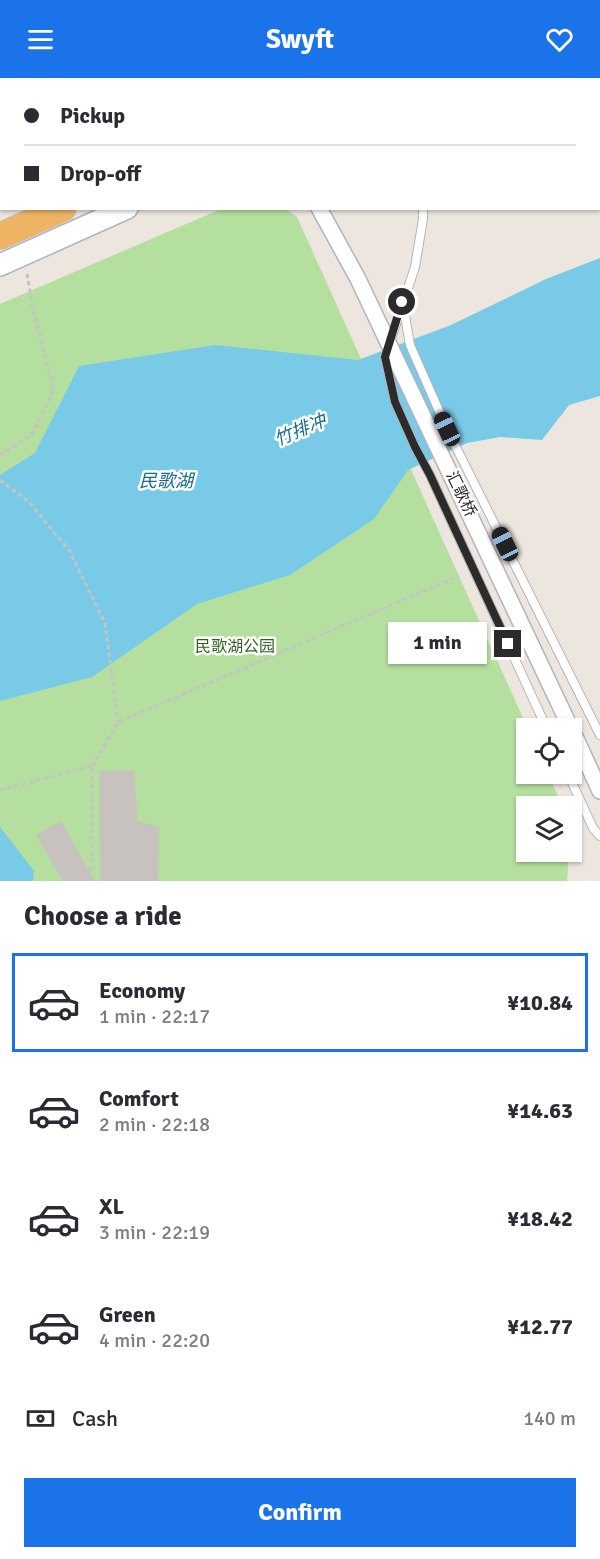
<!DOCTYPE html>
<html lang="en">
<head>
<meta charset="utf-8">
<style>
	body { margin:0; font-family:Signika,"Noto Sans SC",sans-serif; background:#f7f7f7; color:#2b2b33; height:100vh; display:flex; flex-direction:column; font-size:22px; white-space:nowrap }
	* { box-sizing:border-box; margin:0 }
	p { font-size:20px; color:#7c7c81 }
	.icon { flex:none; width:33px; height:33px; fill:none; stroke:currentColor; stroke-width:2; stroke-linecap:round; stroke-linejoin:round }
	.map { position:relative; height:803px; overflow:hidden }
	.side { display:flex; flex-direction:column; background:#fff; flex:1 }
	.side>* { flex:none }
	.guide { position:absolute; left:0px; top:0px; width:600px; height:132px; box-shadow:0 2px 4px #0004; display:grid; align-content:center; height:132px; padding:0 24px; background:#fff }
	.tools { position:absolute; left:516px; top:640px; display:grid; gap:12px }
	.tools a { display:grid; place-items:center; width:66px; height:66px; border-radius:0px; background:#fff; box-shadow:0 2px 4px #0004; font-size:30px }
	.end { position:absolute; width:27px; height:27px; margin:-14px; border:8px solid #2b2b2b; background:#fff; box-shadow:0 0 0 3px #fff }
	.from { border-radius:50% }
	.bubble { position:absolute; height:42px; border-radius:0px; background:#fff; box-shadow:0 2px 4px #0004; font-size:20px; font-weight:700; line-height:42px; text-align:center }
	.car { position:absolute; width:18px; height:36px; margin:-18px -9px; border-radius:8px; box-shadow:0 0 4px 2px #0007; background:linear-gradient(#222 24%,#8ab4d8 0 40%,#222 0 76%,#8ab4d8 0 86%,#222 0) }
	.guide b { display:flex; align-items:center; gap:21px; height:57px; font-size:22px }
	.guide b+b { border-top:2px solid #e1e1e2 }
	.guide i { width:15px; height:15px; background:#2b2b33 }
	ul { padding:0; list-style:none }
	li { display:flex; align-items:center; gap:18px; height:99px; margin:0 12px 9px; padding:0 12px; border:3px solid transparent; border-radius:0px }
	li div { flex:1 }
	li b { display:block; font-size:22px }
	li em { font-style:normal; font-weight:700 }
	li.active { border-color:#1a73e8 }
	li>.icon { width:54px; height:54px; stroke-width:1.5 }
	h2 { padding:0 24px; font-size:27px; line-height:72px }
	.pay { display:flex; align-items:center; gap:15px; height:66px; padding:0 24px; font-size:22px }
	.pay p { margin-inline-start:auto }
	.action { display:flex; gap:12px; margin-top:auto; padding:12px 24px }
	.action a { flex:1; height:69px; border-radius:0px; background:#1a73e8; color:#fff; font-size:24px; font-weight:700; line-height:69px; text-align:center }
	header { display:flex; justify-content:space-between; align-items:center; height:78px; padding:0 24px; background:#1a73e8; color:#fff; font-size:27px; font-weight:700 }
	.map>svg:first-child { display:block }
	.green { fill:#b5df9e }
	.water { fill:#78cae7 }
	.building { fill:#c7c2bd }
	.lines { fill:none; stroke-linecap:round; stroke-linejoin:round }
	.service-casing { stroke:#b1b4bd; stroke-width:10 }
	.minor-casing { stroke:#b1b4bd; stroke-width:18 }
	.secondary-casing { stroke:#b1b4bd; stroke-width:24 }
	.trunk-casing { stroke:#c4c4c4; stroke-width:28 }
	.path { stroke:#c4c4c4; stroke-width:3; stroke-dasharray:4.5 3; stroke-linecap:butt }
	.service { stroke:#fff; stroke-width:8 }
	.minor { stroke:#fff; stroke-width:15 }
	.secondary { stroke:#fff; stroke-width:21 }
	.trunk { stroke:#eeb464; stroke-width:26 }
	.route { stroke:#2b2b2b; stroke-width:8 }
	.labels { text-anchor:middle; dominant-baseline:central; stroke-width:5; stroke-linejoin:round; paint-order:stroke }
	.street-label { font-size:16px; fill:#2b2b2b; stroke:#fff }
	.park-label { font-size:16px; fill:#2e631f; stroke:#fff }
	.water-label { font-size:18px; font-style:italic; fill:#166a93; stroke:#fff }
</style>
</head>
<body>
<header><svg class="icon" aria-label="menu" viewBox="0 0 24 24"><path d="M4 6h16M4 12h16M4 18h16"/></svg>Swyft<svg class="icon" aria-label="heart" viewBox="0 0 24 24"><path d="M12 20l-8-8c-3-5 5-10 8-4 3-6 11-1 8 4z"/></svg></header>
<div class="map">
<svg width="600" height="803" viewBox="0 0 600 803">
	<rect width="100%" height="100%" fill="#ece6de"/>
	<path class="green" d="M221,131H286L297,139L528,651H526V696H548L563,729H526V774H569L567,803H0V226Z"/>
	<path class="water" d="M600,180V318L569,327L542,362L500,359L467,365L408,392L374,441L290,497L197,526L92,599L0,623V397L35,375L79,288L215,267L358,282L451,247L546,201Z
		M0,749L34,793L33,803H0Z"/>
	<path class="building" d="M134,692L138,743L159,749L158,803H100L99,693Z
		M61,743L95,803H63L36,757Z"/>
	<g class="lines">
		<g class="service-casing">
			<path id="service" d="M379,0L380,2
				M38,2L41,0
				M0,18H2
				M423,130V141L415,189L385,279L395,324L415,369L430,397L547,651
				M403,226L410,267L447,351L600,657
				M568,696L593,750L600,758"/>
		</g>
		<g class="minor-casing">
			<path id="minor" d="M319,130L358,201L571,651
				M572,652L600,713"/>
		</g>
		<g class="secondary-casing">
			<path id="secondary" d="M134,2L138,0
				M428,2L432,0
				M0,62H2
				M0,187L127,130"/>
		</g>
		<g class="trunk-casing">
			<path id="trunk" d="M239,2L242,0
				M354,2L358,0
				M0,105H2
				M0,158L63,130"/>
		</g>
		<path class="path" d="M0,377L32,356L54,312L33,232L27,195
			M0,402L28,423L69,472L105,545L118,644
			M92,688L118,644L459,498
			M0,712L92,688L91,803"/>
		<use href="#service" class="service"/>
		<use href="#minor" class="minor"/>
		<use href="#secondary" class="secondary"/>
		<use href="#trunk" class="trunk"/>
	</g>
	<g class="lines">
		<path class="route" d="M402,224L385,279L395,324L415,369L430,397L508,566"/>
	</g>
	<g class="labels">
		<g class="street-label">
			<text transform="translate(461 416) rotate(64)">汇歌桥</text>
		</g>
		<g class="park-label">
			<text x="235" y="569">民歌湖公园</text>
		</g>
		<g class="water-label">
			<text transform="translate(300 352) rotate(-23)">竹排冲</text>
			<text x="166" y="403">民歌湖</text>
		</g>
	</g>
</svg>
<div class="tools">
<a><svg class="icon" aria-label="locate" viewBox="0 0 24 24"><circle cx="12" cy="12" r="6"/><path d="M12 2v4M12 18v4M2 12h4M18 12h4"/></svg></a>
<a><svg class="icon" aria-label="layers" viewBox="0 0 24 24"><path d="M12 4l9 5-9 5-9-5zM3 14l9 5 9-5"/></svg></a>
</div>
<i class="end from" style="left:402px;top:224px"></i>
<i class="end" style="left:508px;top:566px"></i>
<div class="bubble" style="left:388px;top:544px;width:99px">1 min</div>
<i class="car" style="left:447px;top:351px;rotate:335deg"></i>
<i class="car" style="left:505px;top:466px;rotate:334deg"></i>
<div class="guide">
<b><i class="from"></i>Pickup</b>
<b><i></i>Drop-off</b>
</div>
</div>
<section class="side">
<h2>Choose a ride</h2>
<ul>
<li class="active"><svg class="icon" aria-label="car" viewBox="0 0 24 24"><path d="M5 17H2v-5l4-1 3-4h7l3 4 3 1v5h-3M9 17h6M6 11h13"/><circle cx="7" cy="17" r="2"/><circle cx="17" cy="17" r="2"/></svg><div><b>Economy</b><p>1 min · 22:17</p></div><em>¥10.84</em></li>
<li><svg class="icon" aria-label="car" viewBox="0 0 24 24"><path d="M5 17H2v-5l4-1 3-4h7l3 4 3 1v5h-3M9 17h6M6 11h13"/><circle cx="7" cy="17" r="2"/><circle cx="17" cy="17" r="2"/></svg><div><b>Comfort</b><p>2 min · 22:18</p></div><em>¥14.63</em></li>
<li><svg class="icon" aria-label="car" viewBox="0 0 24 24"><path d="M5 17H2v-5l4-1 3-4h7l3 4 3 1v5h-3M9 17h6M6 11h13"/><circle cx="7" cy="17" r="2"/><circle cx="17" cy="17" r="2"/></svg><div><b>XL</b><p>3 min · 22:19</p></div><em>¥18.42</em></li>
<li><svg class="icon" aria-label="car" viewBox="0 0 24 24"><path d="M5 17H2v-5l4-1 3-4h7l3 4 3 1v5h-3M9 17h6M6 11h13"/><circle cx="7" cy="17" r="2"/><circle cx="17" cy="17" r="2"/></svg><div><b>Green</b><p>4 min · 22:20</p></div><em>¥12.77</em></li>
</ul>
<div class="pay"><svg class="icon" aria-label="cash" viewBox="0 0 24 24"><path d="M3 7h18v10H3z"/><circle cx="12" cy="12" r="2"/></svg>Cash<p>140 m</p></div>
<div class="action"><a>Confirm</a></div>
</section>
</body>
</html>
